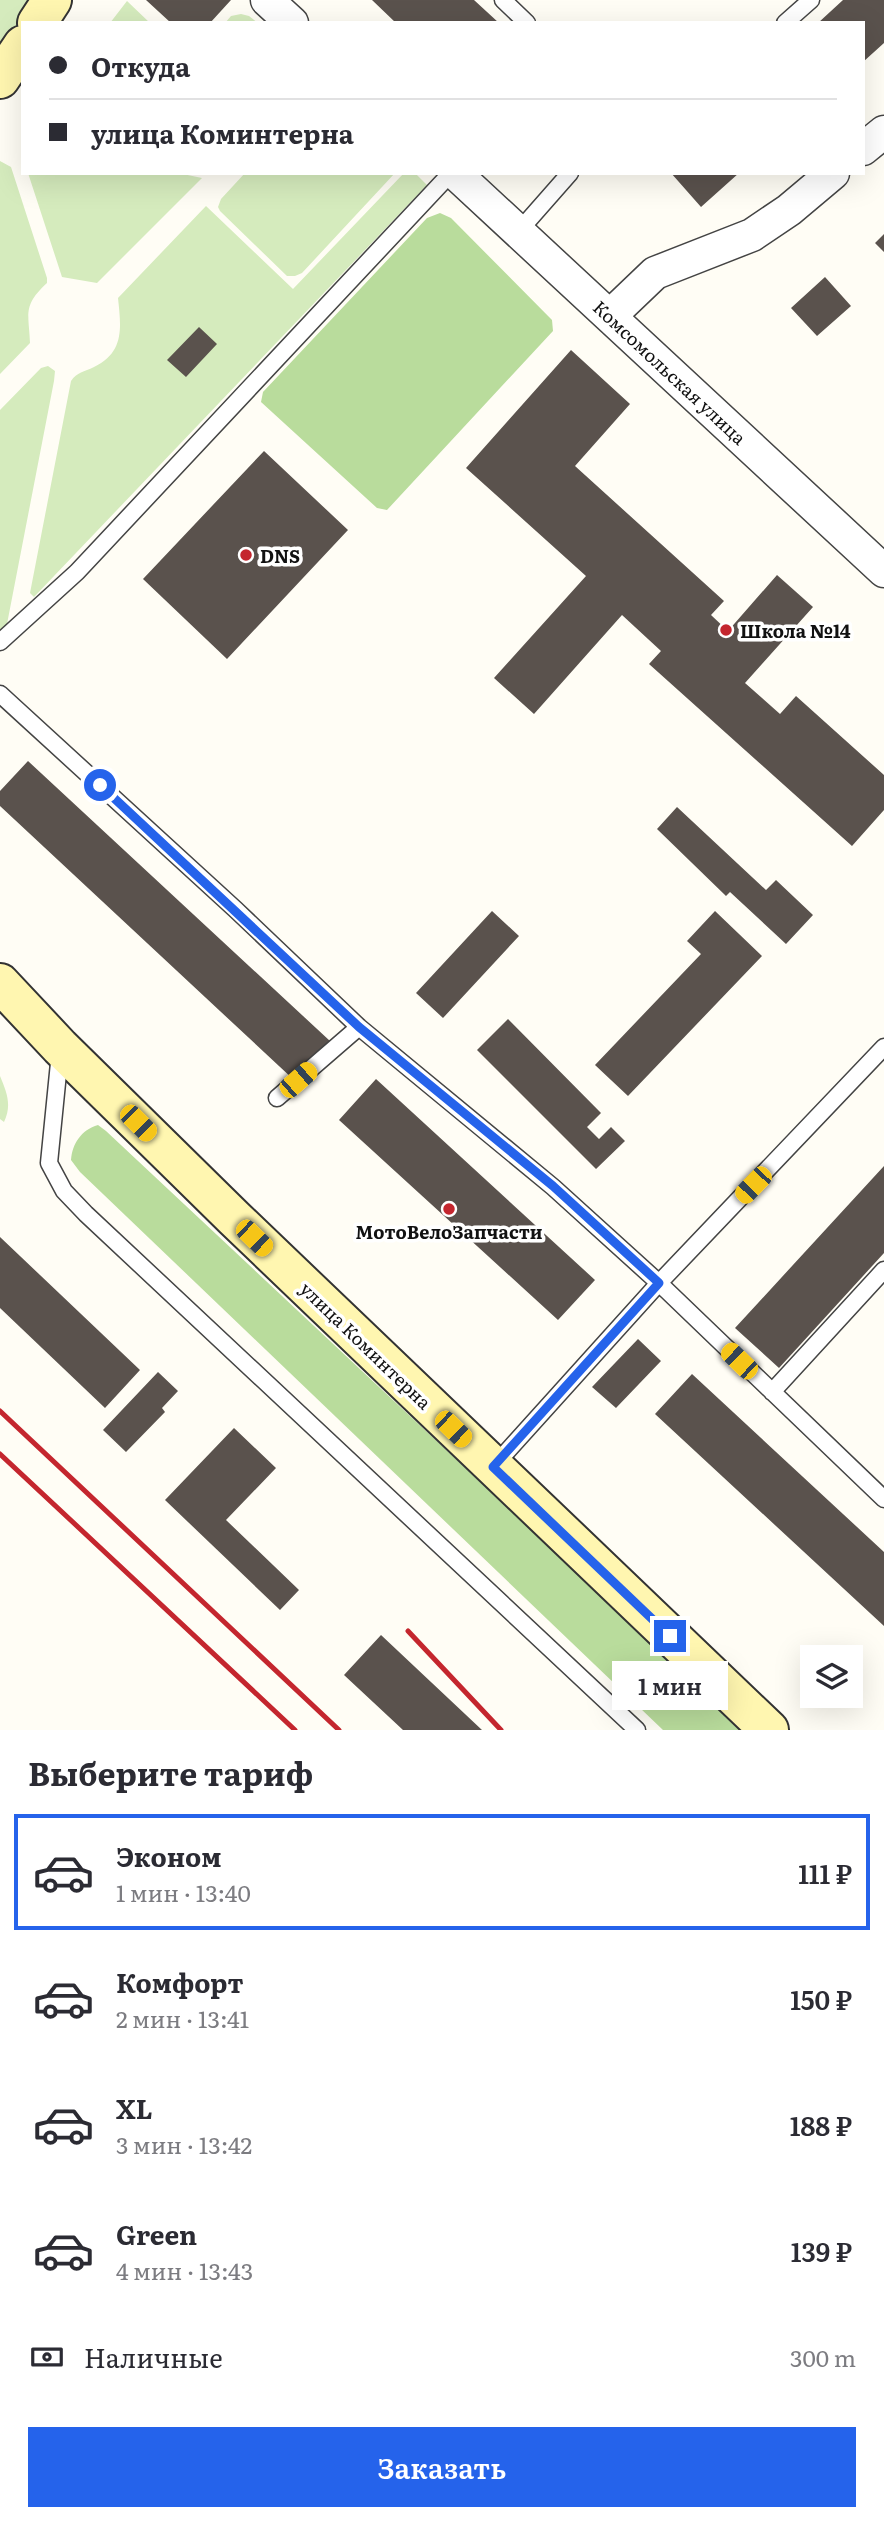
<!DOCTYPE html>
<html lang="ru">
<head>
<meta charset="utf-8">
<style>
	body { margin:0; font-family:Literata,serif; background:#f7f7f7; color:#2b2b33; height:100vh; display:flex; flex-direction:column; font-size:26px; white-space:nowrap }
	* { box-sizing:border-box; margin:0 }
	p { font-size:23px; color:#7c7c81 }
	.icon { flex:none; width:38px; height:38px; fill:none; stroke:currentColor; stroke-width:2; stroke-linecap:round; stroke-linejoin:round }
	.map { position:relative; height:1730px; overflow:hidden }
	.panel { display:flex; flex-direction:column; background:#fff; flex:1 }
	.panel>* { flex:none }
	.guide { position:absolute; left:21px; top:21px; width:844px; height:154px; border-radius:0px; box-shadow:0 7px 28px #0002; display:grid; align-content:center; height:154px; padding:0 28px; background:#fff }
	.tools { position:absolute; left:800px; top:1645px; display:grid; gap:14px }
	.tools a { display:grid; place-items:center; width:63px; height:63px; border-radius:0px; background:#fff; box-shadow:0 7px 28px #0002; font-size:35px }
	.end { position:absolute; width:32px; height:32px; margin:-16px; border:9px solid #2563eb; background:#fff; box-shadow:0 0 0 4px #fff }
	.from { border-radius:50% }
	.bubble { position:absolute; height:49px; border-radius:0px; background:#fff; box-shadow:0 7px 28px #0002; font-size:23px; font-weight:600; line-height:49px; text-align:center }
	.car { position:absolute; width:21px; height:42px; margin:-21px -10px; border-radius:9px; box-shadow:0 0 5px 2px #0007; background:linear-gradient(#f5c518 24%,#345 0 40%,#f5c518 0 76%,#345 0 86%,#f5c518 0) }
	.guide b { display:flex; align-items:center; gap:24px; height:66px; font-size:26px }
	.guide b+b { border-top:2px solid #e1e1e2 }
	.guide i { width:18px; height:18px; background:#2b2b33 }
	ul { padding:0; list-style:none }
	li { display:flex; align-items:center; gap:21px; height:116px; margin:0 14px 10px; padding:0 14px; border:4px solid transparent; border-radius:0px }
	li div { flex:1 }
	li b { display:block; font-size:26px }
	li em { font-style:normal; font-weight:600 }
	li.selected { border-color:#2563eb }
	li>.icon { width:63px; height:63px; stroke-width:1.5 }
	h2 { padding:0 28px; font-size:32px; line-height:84px }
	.pay { display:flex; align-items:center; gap:18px; height:77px; padding:0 28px; font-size:26px }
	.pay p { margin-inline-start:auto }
	.primary-button { display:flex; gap:14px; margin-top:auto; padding:14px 28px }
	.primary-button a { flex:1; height:80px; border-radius:0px; background:#2563eb; color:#fff; font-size:28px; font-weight:600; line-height:80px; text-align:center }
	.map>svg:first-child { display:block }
	.green { fill:#d5ebbd }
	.forest { fill:#b9dc9c }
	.building { fill:#5a524d }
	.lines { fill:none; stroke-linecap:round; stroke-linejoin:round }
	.lane-casing { stroke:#444; stroke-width:19 }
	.street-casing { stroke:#444; stroke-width:35 }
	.secondary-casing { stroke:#333; stroke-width:42 }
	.lane { stroke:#fff; stroke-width:16 }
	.street { stroke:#fff; stroke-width:32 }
	.secondary { stroke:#fff6b0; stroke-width:38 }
	.rail { stroke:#c4262e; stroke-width:5 }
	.route { stroke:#2563eb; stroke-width:9 }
	.poi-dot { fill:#c4262e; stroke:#fff; stroke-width:2.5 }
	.labels { text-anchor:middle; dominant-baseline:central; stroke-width:7; stroke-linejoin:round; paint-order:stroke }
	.street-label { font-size:18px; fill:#111; stroke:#fff }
	.poi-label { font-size:18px; font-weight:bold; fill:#111; stroke:#fff; text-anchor:start }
</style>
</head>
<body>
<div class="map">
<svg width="884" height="1730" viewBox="0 0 884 1730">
	<rect width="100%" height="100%" fill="#fffdf5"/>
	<path class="green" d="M0,0H38L0,56Z
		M127,1L150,23H110Z
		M241,14L249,16L258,23H225L231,16Z
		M0,161L11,167L47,278V283C22,306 29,314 30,343L0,374Z
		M28,173H178L202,178L97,283L62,277Z
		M245,173H395L302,273L295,276H287L220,211L218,207L221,199Z
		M404,173H415L427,185L34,597L30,593L71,381C77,372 84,372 94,367C125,352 121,327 118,298L206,206L293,289Z
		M48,366L55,371L54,381L7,624L0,630V410L41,368Z
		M0,1076C7,1093 12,1105 4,1122L0,1119Z"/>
	<path class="forest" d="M440,213L451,218L552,320L553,331L387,510L377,508L261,402L263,392L427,218Z
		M98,1125L106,1131L745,1730H663L80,1172L71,1160C72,1144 81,1130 98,1125Z"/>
	<path class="building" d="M146,0H231L210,23H171Z
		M372,0H474L499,23H396Z
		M843,0H884V43L863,62V23H818Z
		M671,173H739L701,207Z
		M884,234V252L875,243Z
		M825,277L851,306L817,336L791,308Z
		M199,327L217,344L186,377L167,360Z
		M571,350L630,404L575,466L724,601L711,615L728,631L777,575L813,607L745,683L780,714L796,696L884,775V810L852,846L649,664L661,651L622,615L534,714L494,678L586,576L466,468Z
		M264,451L348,530L227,659L143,579Z
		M28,761L330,1041L294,1080L0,806V791Z
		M677,807L766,890L776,880L813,915L786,944L730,892L726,896L657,829Z
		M492,911L519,936L443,1018L416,993Z
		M715,911L762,956L628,1096L595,1065L701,954L687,941Z
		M508,1019L601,1113L587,1127L599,1139L611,1127L625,1141L596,1169L477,1050Z
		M376,1079L595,1280L558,1320L339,1120Z
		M884,1166V1253L779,1368L735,1328Z
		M0,1237L140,1370L105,1408L0,1308Z
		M638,1339L661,1361L616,1408L592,1387Z
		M158,1372L178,1391L162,1408L165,1412L126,1452L103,1430Z
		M692,1374L884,1552V1626L655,1414Z
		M234,1428L276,1468L226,1520L299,1590L280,1610L165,1500Z
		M381,1635L482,1730H403L344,1675Z"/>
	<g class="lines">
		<g class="lane-casing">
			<path id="lane" d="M503,0L527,23
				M785,23L811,0
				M519,231L570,173
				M0,642L77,572L451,173
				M0,694L235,909L359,1027L553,1187L659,1283L884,1499
				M60,1053L49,1163L64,1191L86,1214L637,1730
				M277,1098L359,1027
				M772,1392L884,1270
				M493,1467L659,1283L884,1047"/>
		</g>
		<g class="street-casing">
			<path id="street" d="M267,0L292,23
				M863,149L884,132
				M455,173L884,571
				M610,316L655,273L752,235L789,210L833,173"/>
		</g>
		<g class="secondary-casing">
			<path id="secondary" d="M37,23L52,0
				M0,79L23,45
				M0,983L60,1047L234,1218L769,1730"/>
		</g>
		<use href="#lane" class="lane"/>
		<use href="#street" class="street"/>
		<use href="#secondary" class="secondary"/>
		<path class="rail" d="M0,1411L339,1730
			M0,1454L295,1730
			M408,1631L501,1730"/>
	</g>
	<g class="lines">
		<path class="route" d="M100,785L359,1027L553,1186L659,1283L493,1467L670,1636"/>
	</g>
	<g class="poi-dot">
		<circle cx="246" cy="555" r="7"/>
		<circle cx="726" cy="630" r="7"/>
		<circle cx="449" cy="1209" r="7"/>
	</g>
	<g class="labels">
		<g class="street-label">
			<text transform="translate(670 372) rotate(43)">Комсомольская улица</text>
			<text transform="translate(366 1345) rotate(44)">улица Коминтерна</text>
		</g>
		<g class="poi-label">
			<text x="260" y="555">DNS</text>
			<text x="740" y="630">Школа №14</text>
			<text x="449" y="1231" text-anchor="middle">МотоВелоЗапчасти</text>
		</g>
	</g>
</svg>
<div class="tools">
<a><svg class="icon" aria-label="layers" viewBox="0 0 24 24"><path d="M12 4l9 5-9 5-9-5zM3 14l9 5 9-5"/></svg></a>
</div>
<i class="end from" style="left:100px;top:785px"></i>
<i class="end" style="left:670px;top:1636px"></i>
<div class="bubble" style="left:612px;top:1661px;width:116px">1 мин</div>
<i class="car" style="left:298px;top:1080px;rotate:49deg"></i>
<i class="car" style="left:138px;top:1123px;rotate:135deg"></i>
<i class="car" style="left:753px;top:1185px;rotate:224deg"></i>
<i class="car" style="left:254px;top:1238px;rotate:134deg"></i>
<i class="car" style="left:739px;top:1361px;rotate:314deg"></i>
<i class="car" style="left:453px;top:1429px;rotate:134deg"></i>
<div class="guide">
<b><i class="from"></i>Откуда</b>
<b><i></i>улица Коминтерна</b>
</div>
</div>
<section class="panel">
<h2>Выберите тариф</h2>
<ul>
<li class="selected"><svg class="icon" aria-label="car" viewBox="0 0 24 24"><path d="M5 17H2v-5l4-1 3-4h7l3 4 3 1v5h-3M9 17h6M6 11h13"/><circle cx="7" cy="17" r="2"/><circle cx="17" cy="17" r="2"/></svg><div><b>Эконом</b><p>1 мин · 13:40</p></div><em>111 ₽</em></li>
<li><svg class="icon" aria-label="car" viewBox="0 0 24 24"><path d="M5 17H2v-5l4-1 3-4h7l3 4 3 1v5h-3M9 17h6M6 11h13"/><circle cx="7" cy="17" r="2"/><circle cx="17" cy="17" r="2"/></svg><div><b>Комфорт</b><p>2 мин · 13:41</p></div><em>150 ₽</em></li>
<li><svg class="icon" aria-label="car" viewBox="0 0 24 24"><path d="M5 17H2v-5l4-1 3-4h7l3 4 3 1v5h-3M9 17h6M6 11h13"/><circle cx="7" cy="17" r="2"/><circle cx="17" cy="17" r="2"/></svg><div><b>XL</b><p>3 мин · 13:42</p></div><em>188 ₽</em></li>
<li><svg class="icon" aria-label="car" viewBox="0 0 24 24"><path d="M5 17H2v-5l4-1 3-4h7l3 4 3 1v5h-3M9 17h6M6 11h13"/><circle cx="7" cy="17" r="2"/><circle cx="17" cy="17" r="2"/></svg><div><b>Green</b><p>4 мин · 13:43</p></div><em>139 ₽</em></li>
</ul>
<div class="pay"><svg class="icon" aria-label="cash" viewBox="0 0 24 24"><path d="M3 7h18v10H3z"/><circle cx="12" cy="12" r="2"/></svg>Наличные<p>300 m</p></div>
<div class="primary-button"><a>Заказать</a></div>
</section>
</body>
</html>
